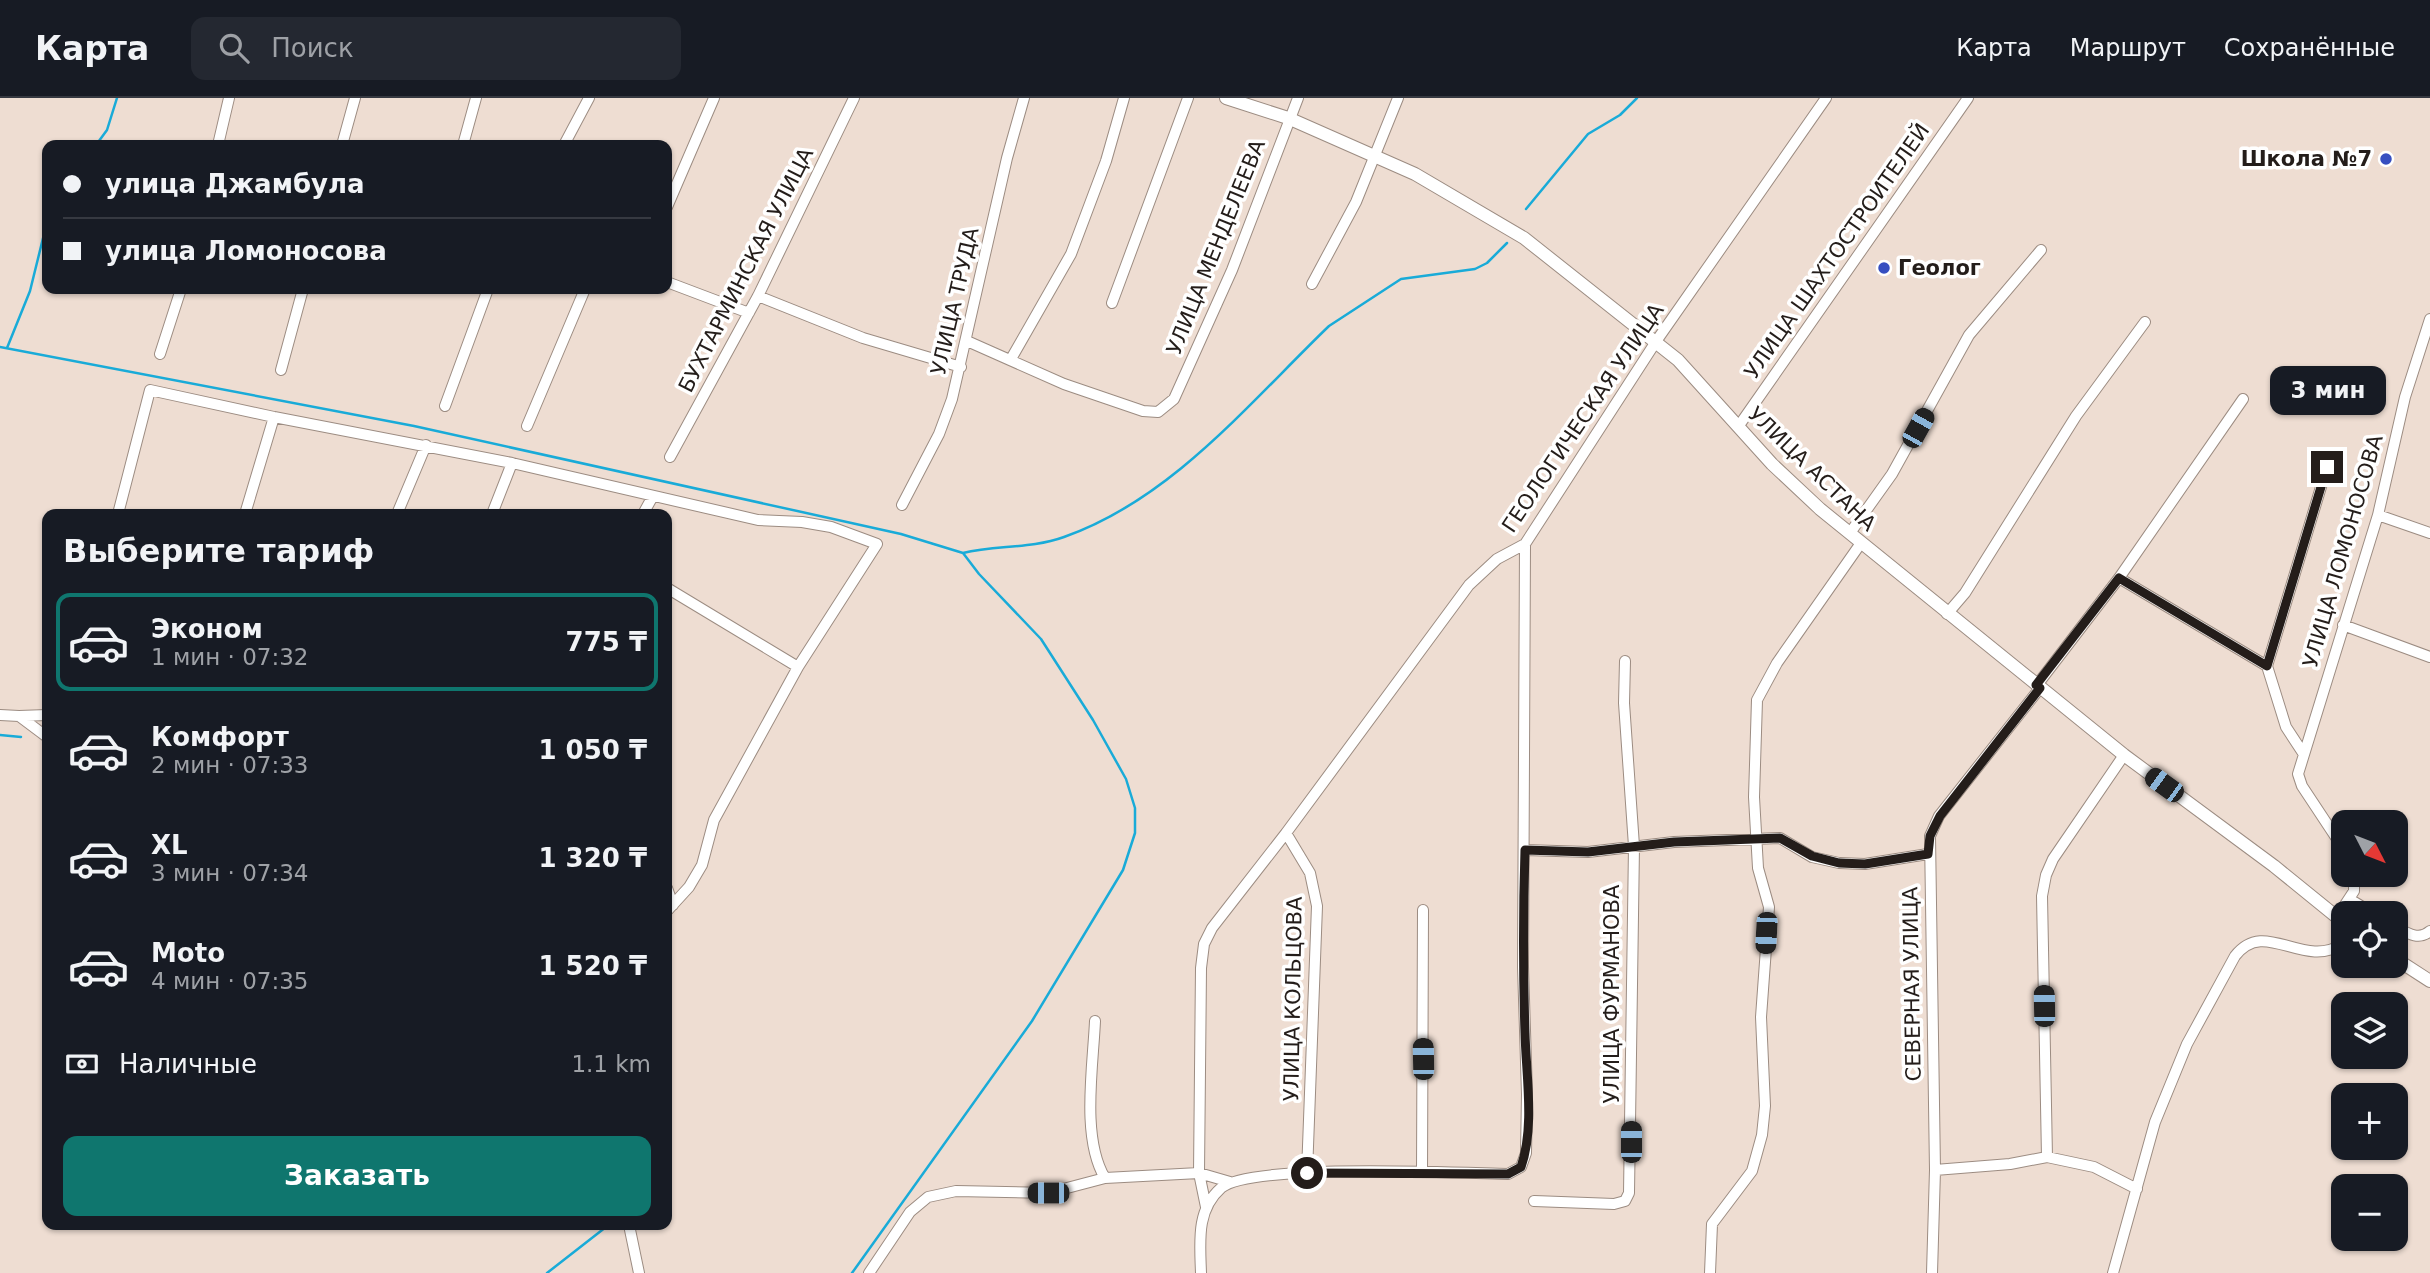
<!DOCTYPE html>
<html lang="ru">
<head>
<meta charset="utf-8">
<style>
	body { margin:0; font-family:"DejaVu Sans",sans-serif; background:#242831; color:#f1f3f6; height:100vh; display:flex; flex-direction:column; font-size:26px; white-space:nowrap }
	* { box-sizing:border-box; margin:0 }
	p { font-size:23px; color:#9ea1a6 }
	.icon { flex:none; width:38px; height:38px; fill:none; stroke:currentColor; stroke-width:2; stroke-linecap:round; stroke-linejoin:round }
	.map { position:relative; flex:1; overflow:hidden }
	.sheet { position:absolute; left:42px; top:411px; width:630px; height:721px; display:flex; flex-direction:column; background:#171b24; border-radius:14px; box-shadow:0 2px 5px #0004 }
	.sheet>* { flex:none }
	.hud { position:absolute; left:42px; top:42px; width:630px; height:154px; border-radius:14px; box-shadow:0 2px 5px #0004; display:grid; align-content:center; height:154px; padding:0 21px; background:#171b24 }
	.needle { width:46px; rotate:132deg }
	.controls { position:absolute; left:2331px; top:712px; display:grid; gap:14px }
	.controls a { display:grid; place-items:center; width:77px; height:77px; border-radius:14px; background:#171b24; box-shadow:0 2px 5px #0004; font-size:35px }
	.end { position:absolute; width:32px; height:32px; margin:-16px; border:9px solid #241d1a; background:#fff; box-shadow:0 0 0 4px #fff }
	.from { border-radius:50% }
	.bubble { position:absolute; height:49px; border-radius:14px; background:#171b24; box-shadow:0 2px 5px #0004; font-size:23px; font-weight:800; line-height:49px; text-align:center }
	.car { position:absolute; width:21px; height:42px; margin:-21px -10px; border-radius:9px; box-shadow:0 0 5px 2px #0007; background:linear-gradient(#222 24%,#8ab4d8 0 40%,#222 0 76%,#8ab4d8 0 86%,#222 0) }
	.hud b { display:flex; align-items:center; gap:24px; height:66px; font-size:26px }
	.hud b+b { border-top:2px solid #363941 }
	.hud i { width:18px; height:18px; background:#f1f3f6 }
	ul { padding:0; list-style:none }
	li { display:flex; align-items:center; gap:21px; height:98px; margin:0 14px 10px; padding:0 7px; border:4px solid transparent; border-radius:14px }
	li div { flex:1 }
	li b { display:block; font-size:26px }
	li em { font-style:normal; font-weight:800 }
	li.selected { border-color:#0f766e }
	li>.icon { width:63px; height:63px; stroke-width:1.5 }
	h2 { padding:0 21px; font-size:32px; line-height:84px }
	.pay { display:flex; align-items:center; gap:18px; height:77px; padding:0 21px; font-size:26px }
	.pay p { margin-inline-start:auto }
	.primary-button { display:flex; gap:14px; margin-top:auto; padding:14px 21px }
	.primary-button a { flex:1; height:80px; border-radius:14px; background:#0f766e; color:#fff; font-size:28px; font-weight:800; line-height:80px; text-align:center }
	header { display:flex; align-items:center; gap:42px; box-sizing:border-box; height:98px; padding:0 35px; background:#171b24; border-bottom:2px solid #363941 }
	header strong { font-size:33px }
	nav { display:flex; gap:38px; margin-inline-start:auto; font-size:24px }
	.search { width:490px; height:63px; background:#242831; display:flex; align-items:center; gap:18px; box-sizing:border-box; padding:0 24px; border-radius:14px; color:#9ea1a6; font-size:26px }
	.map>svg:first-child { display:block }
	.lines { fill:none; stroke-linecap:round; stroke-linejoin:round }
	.stream { stroke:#19abd8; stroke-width:2.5 }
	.minor-casing { stroke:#9c8c82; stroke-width:12 }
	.tertiary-casing { stroke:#9c8c82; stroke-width:14 }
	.minor { stroke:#fff; stroke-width:10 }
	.tertiary { stroke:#fff; stroke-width:12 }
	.route { stroke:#241d1a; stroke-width:9 }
	.poi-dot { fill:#364ec0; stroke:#fff; stroke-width:2.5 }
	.labels { text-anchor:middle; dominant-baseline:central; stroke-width:7; stroke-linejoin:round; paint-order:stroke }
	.poi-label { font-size:21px; font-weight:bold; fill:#241d1a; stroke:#fff; text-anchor:end }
	.street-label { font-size:21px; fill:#241d1a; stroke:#fff }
</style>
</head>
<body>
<header>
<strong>Карта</strong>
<div class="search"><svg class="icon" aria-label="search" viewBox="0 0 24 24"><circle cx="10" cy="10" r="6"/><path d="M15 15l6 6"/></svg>Поиск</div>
<nav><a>Карта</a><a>Маршрут</a><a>Сохранённые</a></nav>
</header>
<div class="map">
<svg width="2430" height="1175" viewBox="0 0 2430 1175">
	<rect width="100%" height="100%" fill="#eeddd2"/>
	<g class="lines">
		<path class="stream" d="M96,47L107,32L117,0
			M1526,111L1588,36L1620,17L1637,0
			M0,249L414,328L901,436L963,455L979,476L1041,541L1093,622L1126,681L1135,710V735L1123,772L1032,923L852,1175
			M7,250L30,193L47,124
			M963,455C996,447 1031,451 1064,439C1172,401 1249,305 1329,228L1401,181L1475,171L1487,165L1507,145
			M0,637L21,639
			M547,1175L606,1129"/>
		<g class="minor-casing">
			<path id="minor" d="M218,47L229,0
				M342,47L355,0
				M463,47L476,0
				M564,47L589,0
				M667,109L714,0
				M667,184L749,215
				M1312,186L1356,104L1398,0
				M758,198L863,240L961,269
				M1112,205L1188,0
				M967,243L1064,286L1143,313L1158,314L1174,301L1232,172L1298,0
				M160,256L181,191
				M1011,261L1071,156L1106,63L1124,0
				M281,272L303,191
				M445,308L488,191
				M527,328L585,191
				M1738,329L1968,0
				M670,359L758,198L854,0
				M902,407L939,336L952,301L1007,60L1024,0
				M118,416L150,292L274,319L512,365L758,422L802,424L831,429L877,446L798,569L714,722L702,767L689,789L667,813
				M245,416L274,319
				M397,416L426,347
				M492,416L512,365
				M643,416L653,398
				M2378,417L2430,435
				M1850,435L1892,376L1969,237L2041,152
				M2119,480L2267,568
				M667,490L798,569
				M1947,516L1965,495L2076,318L2145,224
				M2343,527L2430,559
				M2037,587L2119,480L2243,301
				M0,617L19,618L47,639
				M19,618L47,617
				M2303,655L2286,629L2267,568L2327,369
				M1286,735L1310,775L1317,808L1307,1075
				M2343,750L2302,688L2298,676L2378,417L2405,299L2430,221
				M1525,752L1588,754L1674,744L1780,740L1812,759L1839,765L1865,766L1928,756
				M667,790L673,807
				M2351,802L2374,816
				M2337,819L2354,793V777
				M2396,829C2407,835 2419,843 2430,833
				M1095,923C1093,969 1081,1040 1105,1080
				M2047,1059L2042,798L2046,777L2053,761L2124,657
				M1935,1072L2010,1066L2047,1059L2094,1069L2137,1091
				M1422,1074L1423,812
				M1534,1103L1614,1106L1625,1103L1629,1095L1634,748L1624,605L1625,563
				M1206,1109L1199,1075L1201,870L1204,846L1212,830L1286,735L1469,487L1497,461L1525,446L1657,242L1826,0
				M629,1127L639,1175
				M869,1175L910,1114L928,1099L956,1093L1048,1095L1105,1080L1199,1075L1230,1084
				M1201,1175C1200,1144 1196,1112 1221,1090C1251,1065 1460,1075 1508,1076L1521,1069L1526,1055L1527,996L1523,869L1525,446
				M1710,1175L1712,1126L1752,1073L1762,1037L1765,1008L1761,919L1769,809L1758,770L1754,699L1757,602L1777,565L1861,445
				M1932,1175L1935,1072L1930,738L1939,718L2040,590
				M2113,1175L2155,1024L2187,946L2235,858C2265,819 2302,872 2343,846"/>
		</g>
		<g class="tertiary-casing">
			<path id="tertiary" d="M1226,0L1288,20L1415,76L1524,140L1678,262L1772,366L1820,411L2124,657L2274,768L2343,824
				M2396,861L2430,883"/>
		</g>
		<use href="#minor" class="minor"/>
		<use href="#tertiary" class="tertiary"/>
	</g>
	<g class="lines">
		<path class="route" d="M1307,1075L1508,1076L1521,1069C1535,1029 1526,977 1525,935C1523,874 1523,813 1525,752L1588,754L1674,744L1780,740L1812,758L1839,765L1865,766L1928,756L1930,738L1940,718L2040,590L2036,587L2119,480L2267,568L2327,369"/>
	</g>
	<g class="poi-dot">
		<circle cx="2386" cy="61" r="7"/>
		<circle cx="1884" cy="170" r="7"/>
	</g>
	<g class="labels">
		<g class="poi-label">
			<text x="2372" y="61">Школа №7</text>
			<text x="1898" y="170" text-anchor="start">Геолог</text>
		</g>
		<g class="street-label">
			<text transform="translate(1216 149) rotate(-68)">УЛИЦА МЕНДЕЛЕЕВА</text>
			<text transform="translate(1837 153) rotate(-55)">УЛИЦА ШАХТОСТРОИТЕЛЕЙ</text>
			<text transform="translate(746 172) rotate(-63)">БУХТАРМИНСКАЯ УЛИЦА</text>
			<text transform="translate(955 203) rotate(-77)">УЛИЦА ТРУДА</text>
			<text transform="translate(1583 320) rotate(-56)">ГЕОЛОГИЧЕСКАЯ УЛИЦА</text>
			<text transform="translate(1812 371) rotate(44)">УЛИЦА АСТАНА</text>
			<text transform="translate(2343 453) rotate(-74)">УЛИЦА ЛОМОНОСОВА</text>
			<text transform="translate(1912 886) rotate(-91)">СЕВЕРНАЯ УЛИЦА</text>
			<text transform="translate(1612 896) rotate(-90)">УЛИЦА ФУРМАНОВА</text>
			<text transform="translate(1293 901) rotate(-89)">УЛИЦА КОЛЬЦОВА</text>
		</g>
	</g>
</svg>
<div class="controls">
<a><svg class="needle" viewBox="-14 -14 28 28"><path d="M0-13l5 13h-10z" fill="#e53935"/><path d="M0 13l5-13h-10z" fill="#9ea1a6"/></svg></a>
<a><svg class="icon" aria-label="locate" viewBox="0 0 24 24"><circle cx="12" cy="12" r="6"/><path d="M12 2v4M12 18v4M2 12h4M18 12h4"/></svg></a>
<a><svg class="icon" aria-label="layers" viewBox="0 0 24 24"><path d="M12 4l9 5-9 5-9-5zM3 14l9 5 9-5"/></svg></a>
<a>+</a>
<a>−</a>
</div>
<i class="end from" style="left:1307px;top:1075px"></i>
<i class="end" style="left:2327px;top:369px"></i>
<div class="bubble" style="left:2270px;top:268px;width:116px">3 мин</div>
<i class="car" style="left:1918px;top:330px;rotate:29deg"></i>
<i class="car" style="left:2164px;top:687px;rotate:306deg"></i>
<i class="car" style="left:1766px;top:835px;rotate:183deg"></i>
<i class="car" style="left:2044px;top:908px;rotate:359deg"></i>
<i class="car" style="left:1423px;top:961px;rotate:359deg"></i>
<i class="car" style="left:1631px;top:1044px;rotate:0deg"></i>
<i class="car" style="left:1048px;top:1095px;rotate:270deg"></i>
<div class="hud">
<b><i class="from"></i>улица Джамбула</b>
<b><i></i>улица Ломоносова</b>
</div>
<section class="sheet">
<h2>Выберите тариф</h2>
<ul>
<li class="selected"><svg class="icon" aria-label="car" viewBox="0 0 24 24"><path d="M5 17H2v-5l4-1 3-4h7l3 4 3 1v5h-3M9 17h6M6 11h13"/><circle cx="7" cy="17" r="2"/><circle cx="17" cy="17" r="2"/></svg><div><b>Эконом</b><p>1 мин · 07:32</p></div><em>775 ₸</em></li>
<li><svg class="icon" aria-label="car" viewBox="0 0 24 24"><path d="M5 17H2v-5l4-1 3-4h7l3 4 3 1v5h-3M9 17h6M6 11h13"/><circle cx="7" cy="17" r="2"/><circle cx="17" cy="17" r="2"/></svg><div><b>Комфорт</b><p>2 мин · 07:33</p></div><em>1 050 ₸</em></li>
<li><svg class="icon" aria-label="car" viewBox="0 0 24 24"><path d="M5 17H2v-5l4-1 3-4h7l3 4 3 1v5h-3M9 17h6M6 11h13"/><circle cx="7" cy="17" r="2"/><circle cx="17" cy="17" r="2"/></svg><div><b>XL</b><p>3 мин · 07:34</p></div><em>1 320 ₸</em></li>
<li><svg class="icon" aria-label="car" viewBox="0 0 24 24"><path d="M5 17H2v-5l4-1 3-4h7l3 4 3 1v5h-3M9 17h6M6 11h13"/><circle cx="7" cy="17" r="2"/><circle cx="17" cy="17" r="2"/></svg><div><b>Moto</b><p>4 мин · 07:35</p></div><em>1 520 ₸</em></li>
</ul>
<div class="pay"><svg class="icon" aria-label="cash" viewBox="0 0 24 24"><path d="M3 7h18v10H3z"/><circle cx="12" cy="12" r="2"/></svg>Наличные<p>1.1 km</p></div>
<div class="primary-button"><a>Заказать</a></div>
</section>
</div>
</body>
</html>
